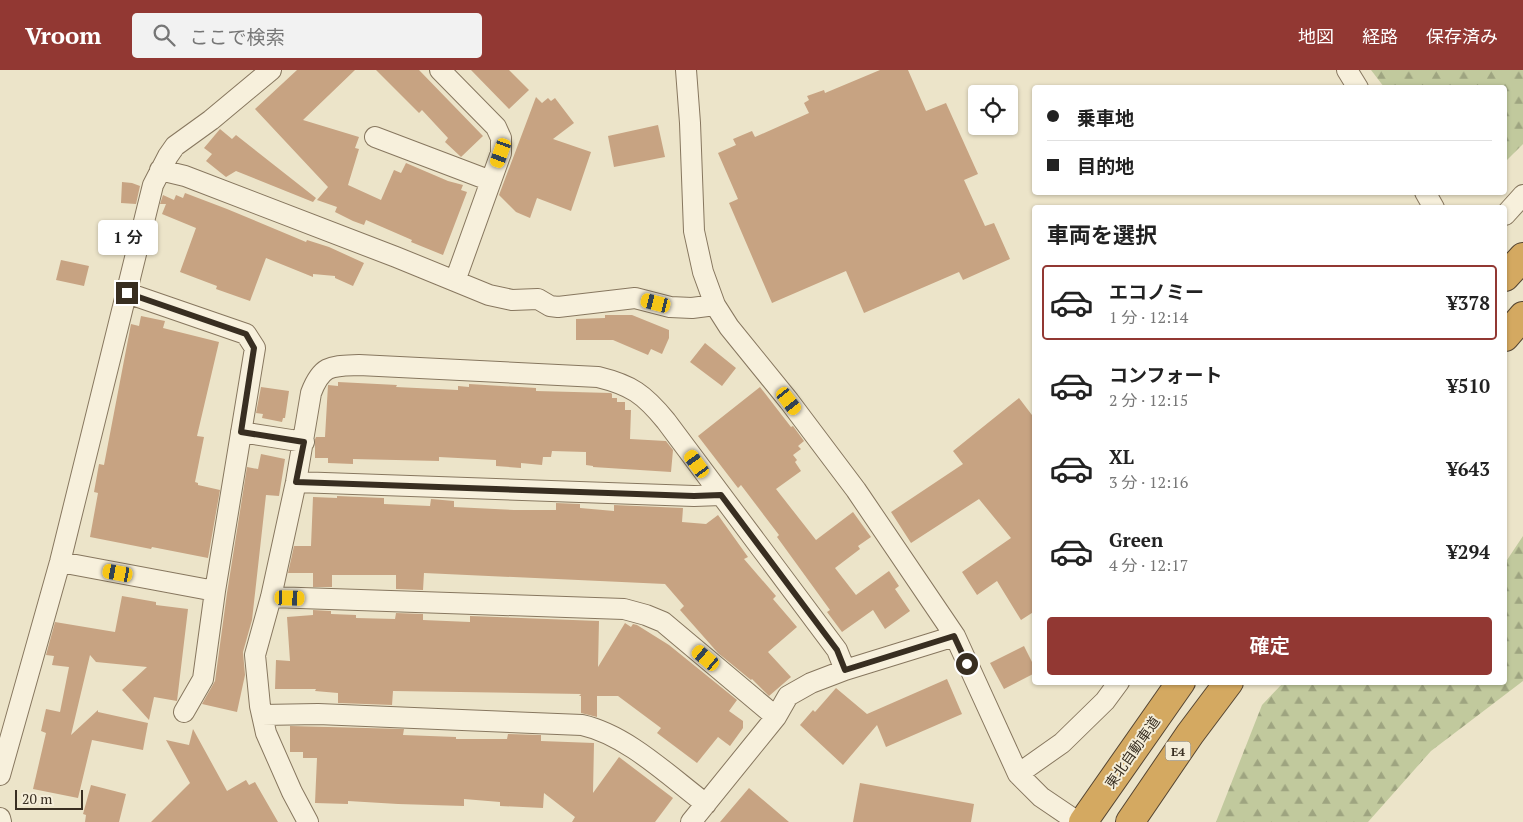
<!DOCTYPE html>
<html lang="ja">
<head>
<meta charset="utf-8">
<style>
	body { margin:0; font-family:"PT Serif","Noto Sans JP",serif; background:#f2f2f2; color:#222; height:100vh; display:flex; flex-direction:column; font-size:19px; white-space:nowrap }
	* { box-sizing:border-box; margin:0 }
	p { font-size:16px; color:#767676 }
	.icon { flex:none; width:28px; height:28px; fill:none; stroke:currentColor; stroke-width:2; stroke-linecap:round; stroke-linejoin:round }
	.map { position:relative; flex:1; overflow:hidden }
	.panel { position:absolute; left:1032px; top:135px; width:475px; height:480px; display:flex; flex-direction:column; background:#fff; border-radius:5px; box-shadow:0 1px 4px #0004 }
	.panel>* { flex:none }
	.guide { position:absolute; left:1032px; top:15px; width:475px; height:110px; border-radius:5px; box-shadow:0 1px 4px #0004; display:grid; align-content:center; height:110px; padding:0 15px; background:#fff }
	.controls { position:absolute; left:968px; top:15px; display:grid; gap:10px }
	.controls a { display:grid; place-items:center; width:50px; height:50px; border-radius:5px; background:#fff; box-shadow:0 1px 4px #0004; font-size:25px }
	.scale { position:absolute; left:15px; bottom:12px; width:68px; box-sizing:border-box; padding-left:5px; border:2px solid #382e21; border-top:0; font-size:14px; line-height:18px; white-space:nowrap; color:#382e21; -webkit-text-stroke:4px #f4edd8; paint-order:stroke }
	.end { position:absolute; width:22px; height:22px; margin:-11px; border:6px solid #382e21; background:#fff; box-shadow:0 0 0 2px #fff }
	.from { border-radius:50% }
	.bubble { position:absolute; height:35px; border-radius:5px; background:#fff; box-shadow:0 1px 4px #0004; font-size:16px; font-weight:600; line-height:35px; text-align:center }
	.car { position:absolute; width:15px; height:30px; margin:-15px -8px; border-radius:6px; box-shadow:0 0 4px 1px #0007; background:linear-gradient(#f5c518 24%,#345 0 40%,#f5c518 0 76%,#345 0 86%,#f5c518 0) }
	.guide b { display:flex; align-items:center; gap:18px; height:48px; font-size:19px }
	.guide b+b { border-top:1px solid #e0e0e0 }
	.guide i { width:12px; height:12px; background:#222 }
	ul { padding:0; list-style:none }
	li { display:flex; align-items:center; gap:15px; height:75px; margin:0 10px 8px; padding:0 5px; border:2px solid transparent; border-radius:5px }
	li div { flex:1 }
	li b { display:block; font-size:19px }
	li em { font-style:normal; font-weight:600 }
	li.on { border-color:#923833 }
	li>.icon { width:45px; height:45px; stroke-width:1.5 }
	h2 { padding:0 15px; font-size:22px; line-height:60px }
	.button { display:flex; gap:10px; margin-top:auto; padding:10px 15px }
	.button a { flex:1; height:58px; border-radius:5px; background:#923833; color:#fff; font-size:20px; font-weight:600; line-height:58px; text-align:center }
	header { display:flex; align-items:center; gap:30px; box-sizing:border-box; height:70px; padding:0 25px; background:#923833; color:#fff }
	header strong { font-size:24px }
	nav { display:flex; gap:28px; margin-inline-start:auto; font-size:18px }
	.search { width:350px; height:45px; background:#f2f2f2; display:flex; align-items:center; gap:12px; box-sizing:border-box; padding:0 18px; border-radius:5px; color:#767676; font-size:19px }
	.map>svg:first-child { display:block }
	.forest { fill:url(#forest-firs) }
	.building { fill:#c7a382 }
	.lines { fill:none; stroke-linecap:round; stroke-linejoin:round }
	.street-casing { stroke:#87775f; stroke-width:22 }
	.highway-casing { stroke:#554532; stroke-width:30 }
	.street { stroke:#f7f0dc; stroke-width:20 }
	.highway { stroke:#d4a961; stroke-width:28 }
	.route { stroke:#382e21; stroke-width:6 }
	.labels { text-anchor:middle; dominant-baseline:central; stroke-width:4; stroke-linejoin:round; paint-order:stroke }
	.shield { fill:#f4edd8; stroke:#706758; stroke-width:1 }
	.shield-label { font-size:12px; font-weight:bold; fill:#382e21 }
	.street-label { font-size:14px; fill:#382e21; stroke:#f4edd8 }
</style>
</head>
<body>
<header>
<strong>Vroom</strong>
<div class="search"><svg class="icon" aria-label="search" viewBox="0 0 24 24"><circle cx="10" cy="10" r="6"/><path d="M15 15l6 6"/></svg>ここで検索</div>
<nav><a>地図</a><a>経路</a><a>保存済み</a></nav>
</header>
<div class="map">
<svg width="1523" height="752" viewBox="0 0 1523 752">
	<defs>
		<pattern id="forest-firs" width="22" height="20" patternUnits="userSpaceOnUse" patternTransform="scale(1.25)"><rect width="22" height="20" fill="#c1c99d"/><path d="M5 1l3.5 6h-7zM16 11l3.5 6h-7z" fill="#9ea480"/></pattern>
	</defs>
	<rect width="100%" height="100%" fill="#ece4c9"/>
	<path class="forest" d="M1371,0H1523V74L1505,92V18L1384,17Z
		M1523,466V611L1431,681L1368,752H1216L1262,635L1283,613L1505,612V493Z"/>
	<path class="building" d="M297,0H355L303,50L359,67L355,78L359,79L348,115L381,130L394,100L401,103L406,93L448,111L463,115L461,120L467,122L443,185L411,172L412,170L366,150L364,155L353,151L335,142L337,137L317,130L328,117L255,39Z
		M376,0H419L483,66L461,87L460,86L445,72L448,68L422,40L419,43Z
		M471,0H509L529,20L509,39Z
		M880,0H908L926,41L946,33L978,104L964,110L985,156L994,153L1010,189L963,210L959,202L864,243L846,201L772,233L729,133L738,129L718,83L736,75L733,69L752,61L755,67L809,43L804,33L809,30L807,26L824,20L825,23Z
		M536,27L542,33L548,28L551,31L555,28L574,53L553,69L591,82L571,141L537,128L530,148L516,142L499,125Z
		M658,55L665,87L614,97L608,66Z
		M220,59L232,69L236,65L316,128L313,132L236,101L226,107L206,91L212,84L204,78Z
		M122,112L132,113L140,116L136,134L121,133Z
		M185,123L227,139L306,172L307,170L329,177L364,193L353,216L335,208V206L313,204V207L266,188L250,231L216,219L217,216L180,202L196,158L162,144L166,134H160L163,125L174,130L176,125L183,128Z
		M61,190L89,196L84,216L56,210Z
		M605,245H632L669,260V268L662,284L651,279L648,285L613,270H576V249L605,248Z
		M141,246L165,251L163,258L219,272L197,366L204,367L195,412L198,413V415L220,420L208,488L152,477L151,479L90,467L98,423L94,422L99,394L104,395L131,254L139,256Z
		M705,273L736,298L722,316L690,292Z
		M338,312L397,315L396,317L458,320V316L469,317V314L536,318V321L611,323L612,324V328H617V332H625V340H631L630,369L666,371L673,380L671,402L593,397V396L586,395V382L552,381L551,387H543L542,395L521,393V398L496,396V390L439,387V391L353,389V394L328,393V388H315V369L316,367H325L328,315L338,316Z
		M261,317L289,321L285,348H283L282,352L262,348L263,344L256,343Z
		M760,317L791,357L793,356L804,371L798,376L801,379L793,385L797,390L795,392L801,401L776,419L816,470L853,442L871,467L858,476L860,479L835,498L856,525L889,501L899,516L895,519L910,541L885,559L873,540L842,562L827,542L830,540L777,467L779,465L741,415L738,418L698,366Z
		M1019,328L1035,349V541L1021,550L997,511L977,525L962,502L1011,468L979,429L911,473L891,442L963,394L953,381Z
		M261,384L285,389L279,426L266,425L252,550L243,582L245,605L237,642L202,634L215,611L227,523L247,397L258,399Z
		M337,426L384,428V434L430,436L431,429L454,431V437L514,440H556V433L580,434V438L614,441V435L683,438L682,452L706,454L718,445L748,487L744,489L776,526L773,529L797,557L768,582L791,607L769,626L752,609L751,610L718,583L680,540L684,536L665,514L424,503L423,520L396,519V505H332V517H313V503H288L294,476H311L313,427L337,428Z
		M122,526L156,532V535L188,539L177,631L154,627L149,650L122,620L147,597L96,592L90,585L71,665L98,640V642L148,653L143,680L92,670L78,728L33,719L46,663L41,661L46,639L60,642L69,597L52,595L54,586L46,585L55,552L115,562Z
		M313,540L331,541V544L356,545V548L395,549L396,543L423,544V550L470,552V546L599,551L598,597L625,553L631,557L633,554L637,555L669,575L737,630L729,641L743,651V658L730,676L718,667L697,693L657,663L661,658L618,626H597V647L581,643V626H579L581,624L393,621L392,635L338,633V623L315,621L316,619H275L276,590L290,591L287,547L313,545Z
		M1024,576L1035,598V603L1004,619L990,593Z
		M947,609L962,644L886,677L877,655L843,695L800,655L813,640L815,642L836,618L867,644Z
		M290,656L404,659L403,665L456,667V669H507L508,664L541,665V671L594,673L593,723L619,687L673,728L655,752H572L575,747L544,723L543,738L500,736V732L464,729V736L398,734L348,731V734L315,733L317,688H303V682H290Z
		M193,659L227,721L246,710L249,715L255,712L278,752H151L190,713L166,670L189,675Z
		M860,713L974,734L971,752H853Z
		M91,715L126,724L119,752H85L86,745L83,744Z
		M749,718L789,752H720Z"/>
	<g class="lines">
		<g class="street-casing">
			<path id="street" d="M440,0L496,57L501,68V83L455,211
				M686,0L690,53L694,161L703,202L715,235L729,257L789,331L856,420L955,566L1018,704L1041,727L1078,752
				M1347,0L1358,18
				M375,67L491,111
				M160,100L185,106L396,187L489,225L512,230L538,229L550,236L558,237L635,228L670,237L692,238L715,235
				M1425,122L1434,138
				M1505,145L1523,125
				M127,223L246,264L255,278L215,521L203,609L184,642
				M241,362L304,372
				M296,412L694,426L721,425
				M60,492L215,521
				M271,527L624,539L646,545L663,552L776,647
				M262,645L318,644L582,655C627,665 669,706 706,734
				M1018,704L1062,673L1105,631L1119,612
				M0,705L60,492L153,115L168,86L175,76L211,50L271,0
				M0,748L1,752
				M308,752L292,722L266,663L260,636L255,585L271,527L296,412L311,323C322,294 332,296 359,295L598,307C631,315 644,324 666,351L837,580L845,600
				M691,752L776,647L788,626L811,613L845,600L955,566"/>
		</g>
		<g class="highway-casing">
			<path id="highway" d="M1505,207L1523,187
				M1505,267L1523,246
				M1083,752L1181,612
				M1130,752L1190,664L1229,612"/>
		</g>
		<use href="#street" class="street"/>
		<use href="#highway" class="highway"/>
	</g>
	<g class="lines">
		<path class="route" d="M127,223L246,264L254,278L241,362L304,372L296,412L694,426L721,425L837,580L845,600L954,566L967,594"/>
	</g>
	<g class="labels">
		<rect class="shield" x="1165.5" y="671.5" width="25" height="19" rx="4"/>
		<g class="shield-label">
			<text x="1178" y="681">E4</text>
		</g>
		<g class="street-label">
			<text transform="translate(1132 682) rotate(-55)">東北自動車道</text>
		</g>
	</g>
</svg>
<div class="controls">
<a><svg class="icon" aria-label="locate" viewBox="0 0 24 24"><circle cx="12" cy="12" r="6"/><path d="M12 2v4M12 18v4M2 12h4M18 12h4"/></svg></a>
</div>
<div class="scale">20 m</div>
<i class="end from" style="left:967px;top:594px"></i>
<i class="end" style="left:127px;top:223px"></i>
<div class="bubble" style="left:98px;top:150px;width:60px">1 分</div>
<i class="car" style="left:501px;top:83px;rotate:200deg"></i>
<i class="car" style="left:656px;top:233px;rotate:284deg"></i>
<i class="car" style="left:789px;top:331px;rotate:143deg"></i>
<i class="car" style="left:697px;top:394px;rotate:324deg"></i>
<i class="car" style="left:118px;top:503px;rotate:280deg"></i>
<i class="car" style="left:290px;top:528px;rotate:92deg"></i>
<i class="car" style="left:706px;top:588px;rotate:310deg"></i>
<div class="guide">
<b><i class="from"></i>乗車地</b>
<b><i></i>目的地</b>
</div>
<section class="panel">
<h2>車両を選択</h2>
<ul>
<li class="on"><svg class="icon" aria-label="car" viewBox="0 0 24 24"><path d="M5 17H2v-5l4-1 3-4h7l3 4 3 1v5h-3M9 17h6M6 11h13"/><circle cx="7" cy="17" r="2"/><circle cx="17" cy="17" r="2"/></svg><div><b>エコノミー</b><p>1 分 · 12:14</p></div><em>¥378</em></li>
<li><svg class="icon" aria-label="car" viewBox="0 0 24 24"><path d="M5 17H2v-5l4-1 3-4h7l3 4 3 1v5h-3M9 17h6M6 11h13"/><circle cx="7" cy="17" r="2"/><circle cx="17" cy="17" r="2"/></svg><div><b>コンフォート</b><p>2 分 · 12:15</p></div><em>¥510</em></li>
<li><svg class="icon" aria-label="car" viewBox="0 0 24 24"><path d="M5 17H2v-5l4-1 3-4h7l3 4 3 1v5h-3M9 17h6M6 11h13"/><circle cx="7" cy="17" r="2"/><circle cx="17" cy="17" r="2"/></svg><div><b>XL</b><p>3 分 · 12:16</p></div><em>¥643</em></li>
<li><svg class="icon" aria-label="car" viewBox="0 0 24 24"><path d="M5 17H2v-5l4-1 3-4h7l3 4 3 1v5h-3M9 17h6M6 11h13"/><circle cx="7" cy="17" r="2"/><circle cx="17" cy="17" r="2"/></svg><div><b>Green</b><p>4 分 · 12:17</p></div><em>¥294</em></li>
</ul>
<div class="button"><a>確定</a></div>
</section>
</div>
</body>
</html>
